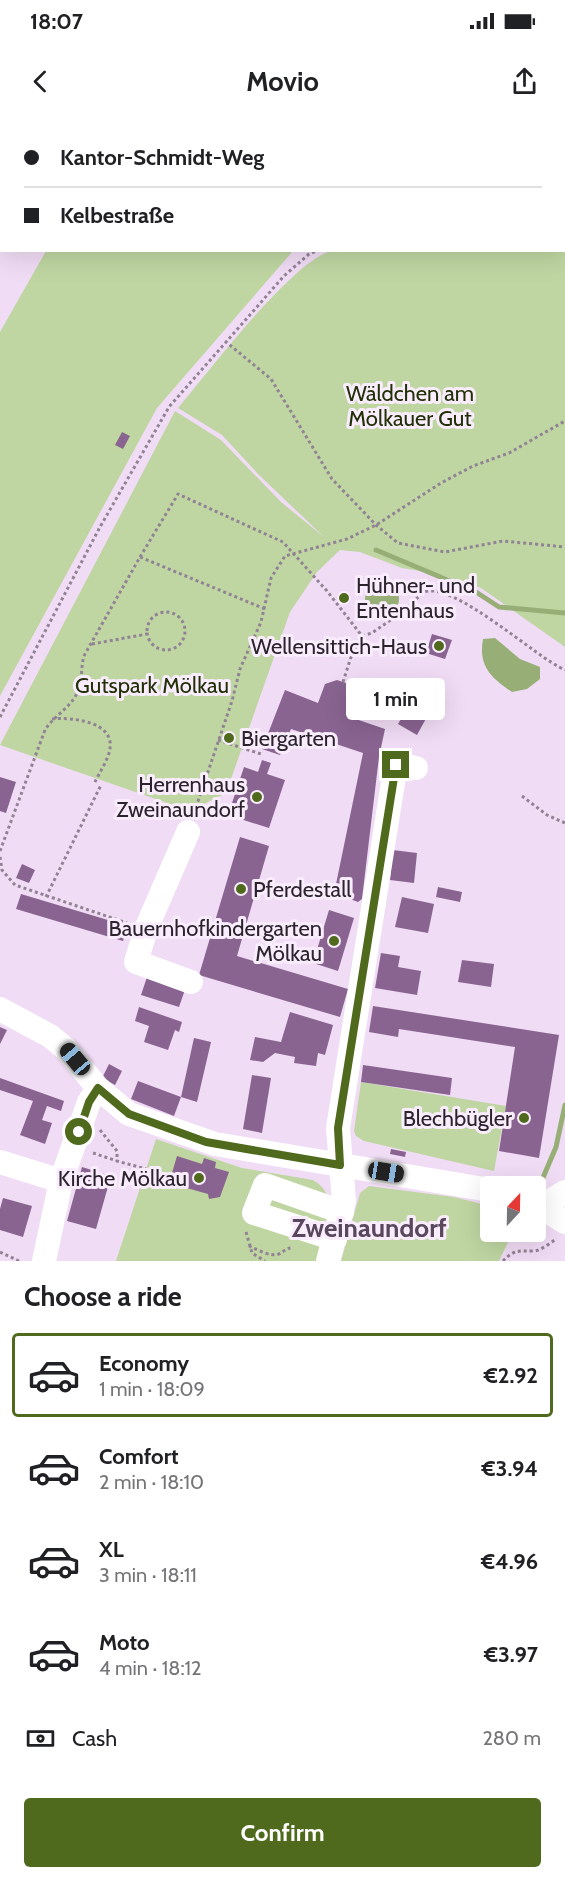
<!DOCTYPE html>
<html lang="en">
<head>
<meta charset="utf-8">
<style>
	body { margin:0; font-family:Cabin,sans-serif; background:#f6f6f6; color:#202124; height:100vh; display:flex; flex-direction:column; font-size:22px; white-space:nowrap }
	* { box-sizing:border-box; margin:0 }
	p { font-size:20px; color:#757577 }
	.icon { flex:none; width:33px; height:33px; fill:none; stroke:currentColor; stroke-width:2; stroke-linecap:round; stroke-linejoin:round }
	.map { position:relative; height:1141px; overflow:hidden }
	.side { display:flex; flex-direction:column; background:#fff; flex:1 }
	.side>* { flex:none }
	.hud { position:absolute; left:0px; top:0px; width:566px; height:132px; box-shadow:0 6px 24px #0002; display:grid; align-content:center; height:132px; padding:0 24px; background:#fff }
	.needle { width:39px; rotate:22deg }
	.fabs { position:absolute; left:480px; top:1056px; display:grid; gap:12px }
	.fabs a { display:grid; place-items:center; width:66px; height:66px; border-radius:6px; background:#fff; box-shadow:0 6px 24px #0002; font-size:30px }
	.end { position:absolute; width:27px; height:27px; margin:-14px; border:8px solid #4f6a1d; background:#fff; box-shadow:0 0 0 3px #fff }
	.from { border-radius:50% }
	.bubble { position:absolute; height:42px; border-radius:6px; background:#fff; box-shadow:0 6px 24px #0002; font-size:20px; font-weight:700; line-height:42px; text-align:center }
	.car { position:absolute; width:18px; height:36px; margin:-18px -9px; border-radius:8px; box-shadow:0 0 4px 2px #0007; background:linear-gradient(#222 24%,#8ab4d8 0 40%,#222 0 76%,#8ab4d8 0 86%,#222 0) }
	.hud b { display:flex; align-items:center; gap:21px; height:57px; font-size:22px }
	.hud b+b { border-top:2px solid #e0e0e0 }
	.hud i { width:15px; height:15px; background:#202124 }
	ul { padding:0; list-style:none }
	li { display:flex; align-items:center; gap:18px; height:84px; margin:0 12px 9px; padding:0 12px; border:3px solid transparent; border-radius:6px }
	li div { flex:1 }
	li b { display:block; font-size:22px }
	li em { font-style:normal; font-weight:700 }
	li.selected { border-color:#4f6a1d }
	li>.icon { width:54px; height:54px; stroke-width:1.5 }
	h2 { padding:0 24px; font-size:27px; line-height:72px }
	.pay { display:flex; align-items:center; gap:15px; height:66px; padding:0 24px; font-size:22px }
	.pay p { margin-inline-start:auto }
	.action { display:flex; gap:12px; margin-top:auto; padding:12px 24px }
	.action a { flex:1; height:69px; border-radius:6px; background:#4f6a1d; color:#fff; font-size:24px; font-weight:700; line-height:69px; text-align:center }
	.status { display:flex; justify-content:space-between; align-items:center; height:42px; padding:0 30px; background:#fff; direction:ltr }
	.status svg { height:16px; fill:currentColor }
	header { display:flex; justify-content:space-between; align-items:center; height:78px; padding:0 24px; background:#fff; font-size:27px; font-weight:700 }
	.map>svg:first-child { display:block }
	.green { fill:#bfd6a2 }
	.water { fill:#97af77 }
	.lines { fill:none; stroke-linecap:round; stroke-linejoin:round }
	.stream { stroke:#97af77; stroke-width:5 }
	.building { fill:#896491 }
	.path { stroke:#918394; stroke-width:3; stroke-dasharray:3 3; stroke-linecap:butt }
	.minor { stroke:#fff; stroke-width:24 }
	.route { stroke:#4f6a1d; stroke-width:8 }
	.poi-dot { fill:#4f6a1d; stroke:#f9ecfc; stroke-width:2 }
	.labels { text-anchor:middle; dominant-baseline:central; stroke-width:6; stroke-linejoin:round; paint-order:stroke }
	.park-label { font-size:22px; fill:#223006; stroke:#f9ecfc }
	.poi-label { font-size:22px; fill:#2c242d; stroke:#f9ecfc; text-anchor:end }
	.quarter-label { font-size:26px; font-weight:bold; fill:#59485d; stroke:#f9ecfc }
</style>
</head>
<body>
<div class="status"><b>18:07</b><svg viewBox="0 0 49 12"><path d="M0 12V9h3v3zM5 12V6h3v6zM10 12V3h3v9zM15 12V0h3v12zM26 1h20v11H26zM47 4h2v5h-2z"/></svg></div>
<header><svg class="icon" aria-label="back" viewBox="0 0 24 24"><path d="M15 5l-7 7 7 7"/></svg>Movio<svg class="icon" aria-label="share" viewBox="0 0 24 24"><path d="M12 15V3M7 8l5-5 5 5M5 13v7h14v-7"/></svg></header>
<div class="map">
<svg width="565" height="1141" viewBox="0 0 565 1141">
	<rect width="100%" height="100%" fill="#f1dcf5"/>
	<path class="green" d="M121,0H565V56L564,2Z
		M565,74V527L481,468L438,454L402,448L360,432L340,430L317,452L290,492L226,673L190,691L0,625L175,291L221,320L281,382L324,417L258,354L222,315L178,288C208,253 291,142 331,131L564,130Z
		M46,131H293L157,288L0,576V212Z
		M361,962L506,986L494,1051L364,1021L356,1016L354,1011Z
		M156,1019L242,1048L313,1060C343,1076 324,1115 317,1141H116Z
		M369,1066L454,1077L490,1086V1112H513L499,1141H341L360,1073Z"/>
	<path class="water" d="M365 479a17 17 0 1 1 34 0a17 17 0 1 1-34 0Z
		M495,518L520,539L540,547V559L527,569L512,572C491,558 478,546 483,519Z"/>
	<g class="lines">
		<path class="stream" d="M376,430L476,472L499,487L565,493
			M542,1060L556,1027L565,985"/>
	</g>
	<path class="building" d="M122,312L130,316L123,329L115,325Z
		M345,473L350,480L343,484L339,477Z
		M432,514L452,520L445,539L426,533Z
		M378,559L395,568L383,591L365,582Z
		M337,560L352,565L354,577L347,596L385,609L379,637L362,779L358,782L339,775L335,769L363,633L291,609L280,635L262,629L285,570L318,583L325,564Z
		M418,575L434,584L417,615L398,604L404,594L398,590L404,579L413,584Z
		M262,640L271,643L267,654L285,660L269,708L228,695L244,647L258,652Z
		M0,657L16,662L6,693L0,691Z
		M240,717L269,726L237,836L348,869L340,897L199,855Z
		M393,730L417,733L414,763L390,760Z
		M22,744L35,750L29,763L16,758Z
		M438,767L462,772L460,782L436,777Z
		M21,774L128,806L123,821L16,789Z
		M402,777L434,784L428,813L395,807Z
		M329,790L354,798L338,851L313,843Z
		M381,833L400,836L398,847L421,851L417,875L375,868Z
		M462,840L494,844L491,867L458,862Z
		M149,851L187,864L179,887L141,875Z
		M373,886L559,915L539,1038L499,1031L515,927L399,909L398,917L369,912Z
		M139,887L182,902L179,912L175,910L168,930L144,922L149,906L135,901Z
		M290,892L333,905L325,935L318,933L316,946L294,943L295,937L275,933L263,942L250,940L255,917L281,922Z
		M0,907L7,910L0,924Z
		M194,918L211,922L197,982L181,977Z
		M109,944L122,951L115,965L102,958Z
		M363,945L452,958L450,975L361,962Z
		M252,955L271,958L262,1013L243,1009Z
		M0,958L64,981L61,991L47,986L42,1000L52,1003L45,1024L20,1015L33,981L0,970Z
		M138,961L181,977L174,996L131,979Z
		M391,1029L406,1032L405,1037L390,1034Z
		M177,1036L202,1044L204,1038L216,1042L215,1048L229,1052L220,1077L209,1079L208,1074L169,1063Z
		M82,1047L111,1056L96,1109L67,1101Z
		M3,1078L32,1086L23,1117L0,1110V1089Z"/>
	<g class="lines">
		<path class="path" d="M564,67H565
			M225,221L271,259L332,359L376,405L398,423L445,432L503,421L565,427
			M140,437L178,374L283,422L327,471L362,516L372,513L402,492L424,472C454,461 535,537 565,550
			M147 511a19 19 0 1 1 38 0a19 19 0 1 1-38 0Z
			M92,524L147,514
			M343,562L351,537L361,516
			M0,597L100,407L169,287L284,156L309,134L319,130
			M52,599C70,597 114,601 110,628C109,639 99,653 94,664
			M218,620L261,634
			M522,676L547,695L565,703
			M194,693L232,581L240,549L261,502L271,458L285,436L347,419L376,405L441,363L473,346L509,333L565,301
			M0,731L45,610C54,595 74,586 79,568C83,557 80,546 85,534L140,437L265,489
			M0,737L2,750L15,765L127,803
			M46,777L101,665
			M100,1010L117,1031V1041L146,1049
			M93,1033L117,1041
			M246,1112L252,1133L265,1141
			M249,1126C258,1130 270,1137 279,1134C285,1131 285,1128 292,1128
			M0,1132L19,1141
			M503,1141C514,1129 520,1131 534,1131C542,1130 550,1123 556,1119"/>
		<path class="minor" d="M188,712L146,809L136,842L191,862
			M0,889L50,916L66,929L98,968L129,994L215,1024L490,1070
			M0,1042L61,1061
			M536,1084L565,1102
			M542,1086L565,1072
			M335,1119L254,1093L265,1065L342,1092
			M44,1141L61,1061L89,982L98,968
			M328,1141L344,1081L338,1008L396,644L416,648"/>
	</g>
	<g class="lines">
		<path class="route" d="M79,1012L89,982L98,968L129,994L206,1022L340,1045L338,1008L396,645"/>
	</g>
	<g class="poi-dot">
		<circle cx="344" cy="478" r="6"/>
		<circle cx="439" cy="526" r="6"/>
		<circle cx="229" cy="618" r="6"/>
		<circle cx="257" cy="677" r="6"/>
		<circle cx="241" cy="769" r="6"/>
		<circle cx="334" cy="821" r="6"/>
		<circle cx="524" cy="998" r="6"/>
		<circle cx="199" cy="1058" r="6"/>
	</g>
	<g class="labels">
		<g class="park-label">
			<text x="410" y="273">Wäldchen am<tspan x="410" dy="25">Mölkauer Gut</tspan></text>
			<text x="152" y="565">Gutspark Mölkau</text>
		</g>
		<g class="poi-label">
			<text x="356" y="465" text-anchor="start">Hühner- und<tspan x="356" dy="25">Entenhaus</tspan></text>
			<text x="427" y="526">Wellensittich-Haus</text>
			<text x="241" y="618" text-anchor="start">Biergarten</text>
			<text x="245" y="664">Herrenhaus<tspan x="245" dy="25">Zweinaundorf</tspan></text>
			<text x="253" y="769" text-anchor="start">Pferdestall</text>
			<text x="322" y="808">Bauernhofkindergarten<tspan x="322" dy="25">Mölkau</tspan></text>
			<text x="512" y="998">Blechbügler</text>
			<text x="187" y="1058">Kirche Mölkau</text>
		</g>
		<g class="quarter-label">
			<text x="369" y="1108">Zweinaundorf</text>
		</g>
	</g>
</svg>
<div class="fabs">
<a><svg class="needle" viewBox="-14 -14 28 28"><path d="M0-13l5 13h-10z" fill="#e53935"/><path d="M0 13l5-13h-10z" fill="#757577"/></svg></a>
</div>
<i class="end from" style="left:79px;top:1012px"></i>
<i class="end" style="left:396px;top:645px"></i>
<div class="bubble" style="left:346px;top:558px;width:99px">1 min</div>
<i class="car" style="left:75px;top:939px;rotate:320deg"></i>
<i class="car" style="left:386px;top:1052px;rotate:99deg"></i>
<div class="hud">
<b><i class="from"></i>Kantor-Schmidt-Weg</b>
<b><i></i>Kelbestraße</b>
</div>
</div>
<section class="side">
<h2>Choose a ride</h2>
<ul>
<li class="selected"><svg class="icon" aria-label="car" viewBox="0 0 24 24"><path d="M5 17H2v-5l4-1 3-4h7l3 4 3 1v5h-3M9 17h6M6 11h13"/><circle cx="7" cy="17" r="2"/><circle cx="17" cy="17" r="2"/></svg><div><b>Economy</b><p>1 min · 18:09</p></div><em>€2.92</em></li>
<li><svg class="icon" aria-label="car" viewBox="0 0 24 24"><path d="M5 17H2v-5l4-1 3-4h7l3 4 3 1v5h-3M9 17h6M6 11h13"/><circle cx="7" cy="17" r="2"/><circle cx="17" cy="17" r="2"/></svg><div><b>Comfort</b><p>2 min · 18:10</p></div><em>€3.94</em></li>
<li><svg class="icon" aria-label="car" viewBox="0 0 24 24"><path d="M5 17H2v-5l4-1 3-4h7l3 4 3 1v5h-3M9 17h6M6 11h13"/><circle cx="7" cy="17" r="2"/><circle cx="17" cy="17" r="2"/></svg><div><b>XL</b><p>3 min · 18:11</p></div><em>€4.96</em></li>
<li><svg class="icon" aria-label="car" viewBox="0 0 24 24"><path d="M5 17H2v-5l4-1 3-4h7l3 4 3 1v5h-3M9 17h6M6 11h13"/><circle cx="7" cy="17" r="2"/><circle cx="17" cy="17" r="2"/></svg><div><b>Moto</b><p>4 min · 18:12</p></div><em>€3.97</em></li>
</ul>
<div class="pay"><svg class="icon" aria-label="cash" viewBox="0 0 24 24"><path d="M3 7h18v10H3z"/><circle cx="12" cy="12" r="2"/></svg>Cash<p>280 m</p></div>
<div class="action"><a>Confirm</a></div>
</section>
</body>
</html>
